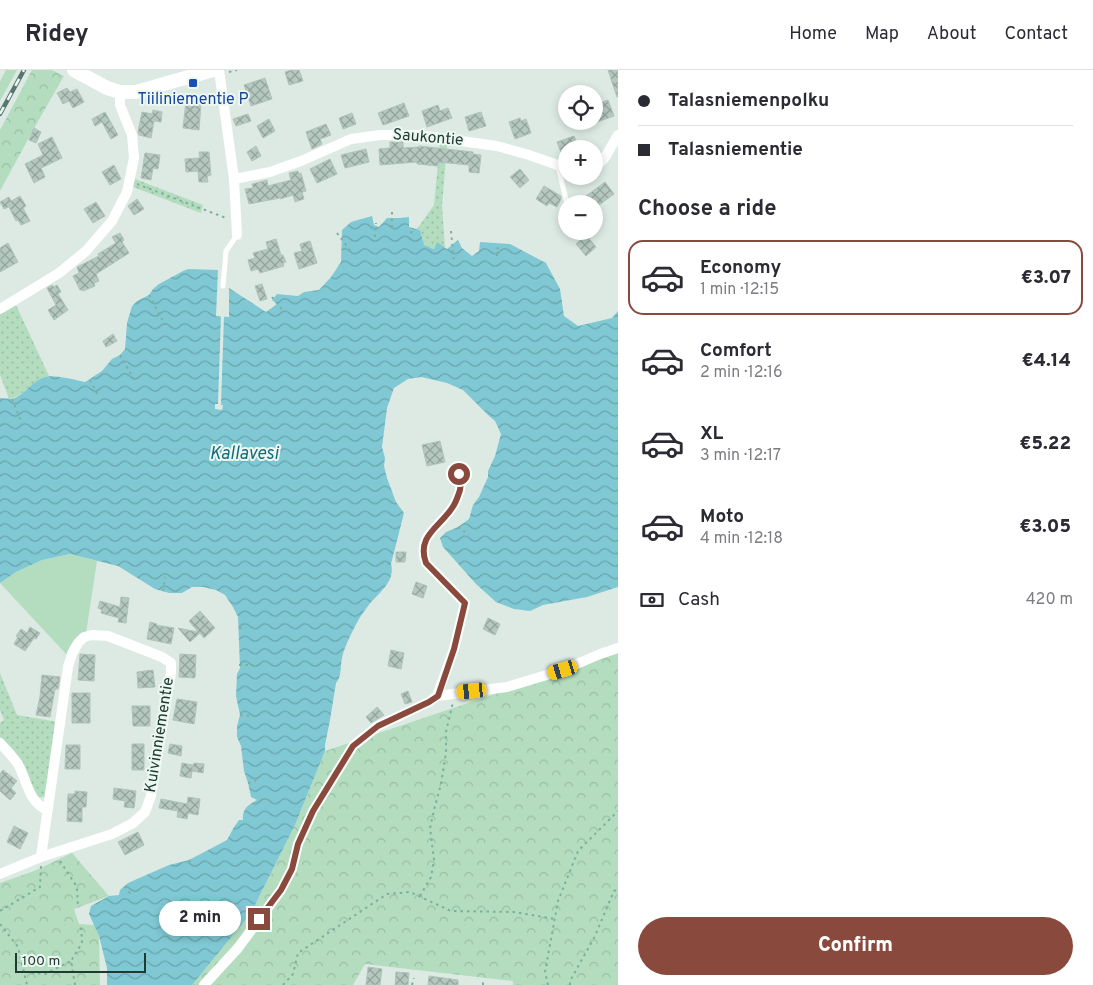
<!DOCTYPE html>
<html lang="en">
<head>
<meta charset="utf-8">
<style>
	body { margin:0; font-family:Overpass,sans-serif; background:#f7f7f7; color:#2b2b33; height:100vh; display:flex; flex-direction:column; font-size:19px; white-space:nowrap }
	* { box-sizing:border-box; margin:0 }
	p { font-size:16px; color:#7c7c81 }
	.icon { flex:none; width:28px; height:28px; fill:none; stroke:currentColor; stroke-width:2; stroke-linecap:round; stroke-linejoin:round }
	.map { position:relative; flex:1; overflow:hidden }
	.details { display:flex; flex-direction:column; background:#fff; width:475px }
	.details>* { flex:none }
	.guide { display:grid; align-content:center; height:110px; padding:0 20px; background:#fff }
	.tools { position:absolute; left:558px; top:15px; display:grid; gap:10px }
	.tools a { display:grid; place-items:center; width:45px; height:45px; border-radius:50%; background:#fff; box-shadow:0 2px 8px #0003; font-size:25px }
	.scale { position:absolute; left:15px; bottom:12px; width:131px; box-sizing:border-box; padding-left:5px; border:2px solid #1e3a32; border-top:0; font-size:14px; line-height:18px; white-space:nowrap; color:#1e3a32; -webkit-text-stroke:4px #edf7f2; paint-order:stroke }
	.end { position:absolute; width:22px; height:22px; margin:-11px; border:6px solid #894a3d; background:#fff; box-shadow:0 0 0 2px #fff }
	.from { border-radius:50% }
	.bubble { position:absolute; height:35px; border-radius:18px; background:#fff; box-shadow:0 2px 8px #0003; font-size:16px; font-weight:800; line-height:35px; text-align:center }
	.car { position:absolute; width:15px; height:30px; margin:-15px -8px; border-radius:6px; box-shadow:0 0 4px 1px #0007; background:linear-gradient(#f5c518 24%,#345 0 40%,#f5c518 0 76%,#345 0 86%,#f5c518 0) }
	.guide b { display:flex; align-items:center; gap:18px; height:48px; font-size:19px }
	.guide b+b { border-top:1px solid #e1e1e2 }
	.guide i { width:12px; height:12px; background:#2b2b33 }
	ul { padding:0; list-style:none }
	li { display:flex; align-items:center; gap:15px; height:75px; margin:0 10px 8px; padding:0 10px; border:2px solid transparent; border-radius:15px }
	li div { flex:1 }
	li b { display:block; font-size:19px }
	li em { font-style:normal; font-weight:800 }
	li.selected { border-color:#894a3d }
	li>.icon { width:45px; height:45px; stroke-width:1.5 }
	h2 { padding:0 20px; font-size:22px; line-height:60px }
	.pay { display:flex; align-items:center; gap:12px; height:55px; padding:0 20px; font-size:19px }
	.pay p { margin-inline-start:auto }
	.primary-button { display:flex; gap:10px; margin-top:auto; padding:10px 20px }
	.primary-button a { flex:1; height:58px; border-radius:30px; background:#894a3d; color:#fff; font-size:20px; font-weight:800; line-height:58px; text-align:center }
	header { display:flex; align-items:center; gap:30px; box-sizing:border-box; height:70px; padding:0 25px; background:#fff; border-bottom:1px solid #e1e1e2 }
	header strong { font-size:24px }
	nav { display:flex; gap:28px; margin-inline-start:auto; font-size:18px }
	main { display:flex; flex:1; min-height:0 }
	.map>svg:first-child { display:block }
	.grass { fill:#b3ddbe }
	.forest { fill:url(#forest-crowns) }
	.park { fill:url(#park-dots) }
	.water { fill:url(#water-waves) }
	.pier { fill:#ddeae4 }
	.building { fill:url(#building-cross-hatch); stroke:#afc4bb }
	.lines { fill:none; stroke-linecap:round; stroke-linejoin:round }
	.path { stroke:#7bb09e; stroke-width:2; stroke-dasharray:2.5 4; stroke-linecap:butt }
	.service { stroke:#fff; stroke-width:5 }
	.minor { stroke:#fff; stroke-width:10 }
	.tertiary { stroke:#fff; stroke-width:14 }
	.rail-casing { stroke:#57766d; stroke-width:4.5 }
	.rail { stroke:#edf7f2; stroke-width:2.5; stroke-dasharray:8; stroke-linecap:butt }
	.route { stroke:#894a3d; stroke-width:6 }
	.transit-dot { fill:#1a4fb4; stroke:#edf7f2; stroke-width:2 }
	.labels { text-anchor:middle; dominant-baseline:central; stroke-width:4; stroke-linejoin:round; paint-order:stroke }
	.transit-label { font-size:16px; fill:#164399; stroke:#edf7f2 }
	.street-label { font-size:16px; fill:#1e3a32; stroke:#edf7f2 }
	.water-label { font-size:18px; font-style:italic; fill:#156b79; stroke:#edf7f2 }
</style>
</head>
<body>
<header>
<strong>Ridey</strong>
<nav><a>Home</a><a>Map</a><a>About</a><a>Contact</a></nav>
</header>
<main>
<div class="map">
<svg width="618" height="915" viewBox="0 0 618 915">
	<defs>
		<pattern id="forest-crowns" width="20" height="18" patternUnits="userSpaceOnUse" patternTransform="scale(1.25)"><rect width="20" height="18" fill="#b3ddbe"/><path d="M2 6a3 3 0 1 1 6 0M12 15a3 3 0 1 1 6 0" fill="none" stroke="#9abea4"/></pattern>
		<pattern id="park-dots" width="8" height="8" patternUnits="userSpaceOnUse" patternTransform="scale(1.25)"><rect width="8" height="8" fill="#b3ddbe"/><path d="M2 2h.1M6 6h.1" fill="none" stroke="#9abea4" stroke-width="1.8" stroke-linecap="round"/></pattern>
		<pattern id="water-waves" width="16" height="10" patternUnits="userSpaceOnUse" patternTransform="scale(1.25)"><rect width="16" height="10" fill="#80c9d4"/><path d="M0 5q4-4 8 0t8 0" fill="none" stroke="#68a4ad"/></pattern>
		<pattern id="building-cross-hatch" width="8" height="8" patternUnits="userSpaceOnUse" patternTransform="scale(1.25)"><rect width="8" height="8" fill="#b5c8bf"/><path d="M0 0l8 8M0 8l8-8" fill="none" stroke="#93a39c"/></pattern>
	</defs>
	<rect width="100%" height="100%" fill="#ddeae4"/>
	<path class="grass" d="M6,0H17L0,31V11Z
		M70,484L97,491L86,563C76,569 69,573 67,585L0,513L16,502L42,490Z"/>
	<path class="forest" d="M32,0H52L64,6L37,53L0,121V60Z
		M618,583V915H513V911L365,894L353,915H192L251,843L295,755L325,681Z
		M72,783L109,826L74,839L79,854L94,855L99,866L100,915H0V813L34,801Z"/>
	<path class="park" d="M440,73L447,74L442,136L445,178L437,173L434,179L424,175L420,160L417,159L434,135Z
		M135,109L203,135L201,143L133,117Z
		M16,235L49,306C33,309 25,326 9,329L0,305V244Z
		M0,603L17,645L58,652L46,726C42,728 39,728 36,725L5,673L0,667V653L4,650L0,640Z"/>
	<path class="water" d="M372,146L374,155L379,157L387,148H400L409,147V157L420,160L424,175L434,179L437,172L447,179L458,170L462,178L472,186L479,181L480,172L510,174L546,193L560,219L564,246L578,256L612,248L618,241V517L587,527L543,535L530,541L514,539L496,532L476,514L443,477L440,468L446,462L458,457L469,449L473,435L479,427L488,407V401L495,386L501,364L495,351L488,345L463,320L447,313L421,307L408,309L394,318L387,338L382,377L385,388L384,396L387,408L396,432L404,443L391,494C396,512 377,524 368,536C365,540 362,544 359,549C354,558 344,577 342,588C340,597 342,606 336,613L330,650L325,675V681L295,755L251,843L192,915H107V898L99,866L89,844L91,836L109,826L119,825L120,820L128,813L169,795L189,790L227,770L234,757L239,750H243C242,739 248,735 257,730L251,727L248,713L244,701L241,676L237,667V656L240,645L236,626L237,604L240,598L238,547L233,537L225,525L216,520L203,517H192L182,523H169L155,519L118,496L70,484L42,490L16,502L0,513V328C4,328 9,329 12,329C24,325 31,313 42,308C52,303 74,310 85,312L102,301L112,289L120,285L125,279L127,253L132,236L137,231L149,225L153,219L159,214L183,201L188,199L218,200L216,246L229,247V218L266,242L277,234L272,230L277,224L298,226L304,222L319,220L331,207L341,192L342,160L351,152Z"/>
	<path class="pier" d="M221,246H224L221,335H223L222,340L215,339V334H218Z"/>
	<path class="building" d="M291,0H299L303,11L289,15L285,2Z
		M608,0H618V27H617Z
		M265,8L272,29L251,36L244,15Z
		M67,18L70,22L77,19L84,32L73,38L69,31L63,34L57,23Z
		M608,30L614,46L594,53V35Z
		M186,31L201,33L199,60L183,58Z
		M404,33L409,46L383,55L378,43Z
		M438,35L440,41L448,38L452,48L427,57L422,41Z
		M153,40L162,42L161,52L154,51L151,68L139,65L138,62L142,42L152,44Z
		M105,42L118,65L111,69L102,52L95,56L92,49Z
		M481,42L486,56L469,61L465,47Z
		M352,43L356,54L343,59L339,48Z
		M248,44L251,51L236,56L233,49Z
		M520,48L521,51L526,49L531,63L515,69L509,52Z
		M269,49L275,61L263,68L257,56Z
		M326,54L331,65L320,69L322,74L312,79L306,62Z
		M34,58L41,62L36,73L29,70Z
		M574,66L579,79H566V91L564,90L557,72Z
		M52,67L62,88L41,98L45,107L34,113L25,94L43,85L38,74Z
		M390,72H403V78L419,77V76L473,82V84L481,85L479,103L469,102V95L438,92V96L417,94V92L380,95L379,79L390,78Z
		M256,76L261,86L252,91L247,82Z
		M366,79L369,92L345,98L341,85Z
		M199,82H209L211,105L207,106L208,112H199L198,101L186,102L185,89L200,88Z
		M145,83L160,85L158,99L153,98L151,110L141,108Z
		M330,89L337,104L317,113L310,99Z
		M114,95L121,109L110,115L102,102Z
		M520,99L529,110L520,118L510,107Z
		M298,101L299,104L301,103L306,121L302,122L304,129L295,132L293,125L280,129V128L249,134L245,119L253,118L252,114L267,110L268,116L291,110L289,103Z
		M605,112L614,124L595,138L594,134H592L586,126Z
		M544,116L561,126V129L557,137L549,133L547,136L536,129Z
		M20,126L26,136L23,138L30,151L21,155L18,150L16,151L9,137L4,139L0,132L9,127L11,131Z
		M137,129L144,139L134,145L128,136Z
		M96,132L105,146L93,153L84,139Z
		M120,163L124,170L122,172L129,183L96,204L99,211L94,213L95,216L83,221L82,220H80L73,206L79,203L77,197L99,186L98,184L116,173L112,167Z
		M586,165L596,177L586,186L576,174Z
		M276,169L281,185H283L286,192L283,193L284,196L260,203L258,199L251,201L248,190L255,188L253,183L268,179L266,172Z
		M310,171L317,193L299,199L294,183L302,181L300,174Z
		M8,173L18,192L0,202V178Z
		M262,214L267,229L260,231L255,216Z
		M52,215L54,217L57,215L61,222L58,224L68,240L54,250L48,240L56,235L47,218Z
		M113,264L117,271L106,277L103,271Z
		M440,371L445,392L427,396L422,375Z
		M396,482H406L405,492H396Z
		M416,512L427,516L423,528L412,524Z
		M121,527L129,528L126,553L118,552L119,548L101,543L102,540L98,538L100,531L120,537Z
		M200,541L215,558L204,568L200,563L190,572L178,558L198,562L189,551Z
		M488,548L500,554L495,565L483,559Z
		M150,552L157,554L156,555L174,558L171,574L147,569Z
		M30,557L40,563L36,569L34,568L25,581L14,574L18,567L16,566L21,559L27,563Z
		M391,580L404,583L401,599L388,596Z
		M80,584L95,585L94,611L78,610Z
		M180,584L196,585L195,608L179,607Z
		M153,600L155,617L138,618L137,602Z
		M42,605L60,607L58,619H55L50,647L36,645L40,627Z
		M408,621L412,632L405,634L401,624Z
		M72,623H90V653H72Z
		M177,629L197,632L194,654L173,650Z
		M132,636H150V656H133Z
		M377,637L384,645L371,653L366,647Z
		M132,674H144V700H132Z
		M170,674L182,676L181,686L168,683Z
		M66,675H80V699H65Z
		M182,693L193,695L191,708L180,706Z
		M194,693L204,694L203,703L192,701Z
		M3,700L17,711L11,718L16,723L10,730L0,721V704Z
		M114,718L136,721L134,738L124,737L125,731L113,729Z
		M75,721L87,722L86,737H82V752L67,751L68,724H75Z
		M188,727L200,729L198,745L188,743L187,749L177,747L178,741L159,738L161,729L187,734Z
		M14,756L28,763L20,779L7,772Z
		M138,762L144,775L125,785L118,772Z
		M368,897L382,899L380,915H366Z
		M396,902L409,903L408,915H395Z
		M429,906L458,910V915H428Z"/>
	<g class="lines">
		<path class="path" d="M229,2L237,0
			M137,114L226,148
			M392,142V161
			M451,161L454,193
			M337,163L352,183
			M375,167L376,153
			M410,170L412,158
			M497,186L498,174
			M149,225L165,255
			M272,227L284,242
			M553,233L562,231
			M120,285L135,311
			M90,310L98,325
			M12,329L21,351
			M458,457L469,465
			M381,493L391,494
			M163,521L165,507
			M239,558H246
			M239,595H253
			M240,645L252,646
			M248,713L258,710
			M189,790L194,796
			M60,791L77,817L78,838
			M125,816L131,825
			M420,826L431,807L434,790L430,758L435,736L441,714L446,683V662L453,632
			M0,841L40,817L41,796
			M0,854L18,877L27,915
			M25,902L45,904L71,891
			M75,915L71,891L82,873L81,854
			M283,915L293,904L298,883L387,824L410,822L451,841L514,842L555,849
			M412,915L414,908
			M447,915L448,909
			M483,915V912
			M548,915L545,902L558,831L578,781L618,741
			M570,915V911L594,868L614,821L618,819"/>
		<path class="service" d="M558,96L567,134
			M223,216L226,181L237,165"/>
		<path class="minor" d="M219,0L234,109L237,165
			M594,97L604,89L618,65
			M234,109L270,102L301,91L351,69L380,65H418L497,76L529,85L566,98
			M0,239L59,203L86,181L112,151L127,122L134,88L132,65L120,35V22
			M437,626L454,579L465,533L426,493C416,465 440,457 452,438C456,433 458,426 460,420C461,413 461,411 459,405
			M0,673C6,679 13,687 18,694C27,710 28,732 47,740
			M0,804L41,787L112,764L133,753L145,742L151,726L171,602V593L162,587L108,566L92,565L84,567L78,573L72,584L68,597L41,787
			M204,915L238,878L281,820L292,799L298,774L313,741L353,676L378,656L429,632L437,626L507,617L563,600L600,584L618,578"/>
		<path class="tertiary" d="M74,0L107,18L120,22H136L213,0"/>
		<g class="rail-casing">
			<path id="rail" d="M0,44L24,0"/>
		</g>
		<use href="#rail" class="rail"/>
	</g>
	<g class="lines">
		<path class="route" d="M259,849L281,820L292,799L298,774L313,741L353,676L378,656L429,632L438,626L454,579L465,533L426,493C416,466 440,457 452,438C456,433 458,426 460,420C461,413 461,411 459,404"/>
	</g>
	<rect class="transit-dot" x="188" y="8" width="10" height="10" rx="2.5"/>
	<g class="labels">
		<g class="transit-label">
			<text x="193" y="30">Tiiliniementie P</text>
		</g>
		<g class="street-label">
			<text transform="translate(428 68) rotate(5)">Saukontie</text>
			<text transform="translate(160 665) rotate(-81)">Kuivinniementie</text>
		</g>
		<g class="water-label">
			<text x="244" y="384">Kallavesi</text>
		</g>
	</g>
</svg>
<div class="tools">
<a><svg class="icon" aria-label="locate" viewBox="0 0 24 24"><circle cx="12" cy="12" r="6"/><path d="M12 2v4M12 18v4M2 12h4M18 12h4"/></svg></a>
<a>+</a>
<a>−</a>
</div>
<div class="scale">100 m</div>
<i class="end from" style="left:459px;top:404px"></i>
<i class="end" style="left:259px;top:849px"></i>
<div class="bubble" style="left:159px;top:831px;width:82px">2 min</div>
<i class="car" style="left:563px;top:600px;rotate:253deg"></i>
<i class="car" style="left:472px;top:621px;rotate:264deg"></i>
</div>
<section class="details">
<div class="guide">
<b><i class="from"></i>Talasniemenpolku</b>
<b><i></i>Talasniementie</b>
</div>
<h2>Choose a ride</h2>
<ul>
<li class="selected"><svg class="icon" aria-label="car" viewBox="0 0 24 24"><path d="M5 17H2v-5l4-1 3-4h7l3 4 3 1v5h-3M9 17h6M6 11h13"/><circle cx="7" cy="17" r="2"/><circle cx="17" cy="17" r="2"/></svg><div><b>Economy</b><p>1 min · 12:15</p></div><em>€3.07</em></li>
<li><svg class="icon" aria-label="car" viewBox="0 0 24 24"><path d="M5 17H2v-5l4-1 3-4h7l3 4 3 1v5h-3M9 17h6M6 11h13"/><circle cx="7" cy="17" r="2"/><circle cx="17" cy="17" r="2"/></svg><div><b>Comfort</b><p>2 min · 12:16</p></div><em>€4.14</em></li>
<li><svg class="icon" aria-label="car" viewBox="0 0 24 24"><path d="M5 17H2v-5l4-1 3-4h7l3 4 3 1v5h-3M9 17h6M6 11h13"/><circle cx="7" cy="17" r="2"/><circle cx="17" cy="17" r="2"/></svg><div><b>XL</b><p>3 min · 12:17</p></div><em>€5.22</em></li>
<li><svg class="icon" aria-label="car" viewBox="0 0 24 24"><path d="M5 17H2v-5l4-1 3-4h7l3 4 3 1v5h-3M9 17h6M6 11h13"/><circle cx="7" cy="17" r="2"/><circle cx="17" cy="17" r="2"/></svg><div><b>Moto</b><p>4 min · 12:18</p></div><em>€3.05</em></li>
</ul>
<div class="pay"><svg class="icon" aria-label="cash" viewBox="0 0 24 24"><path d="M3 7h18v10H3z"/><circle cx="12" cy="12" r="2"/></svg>Cash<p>420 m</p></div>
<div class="primary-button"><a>Confirm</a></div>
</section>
</main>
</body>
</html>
